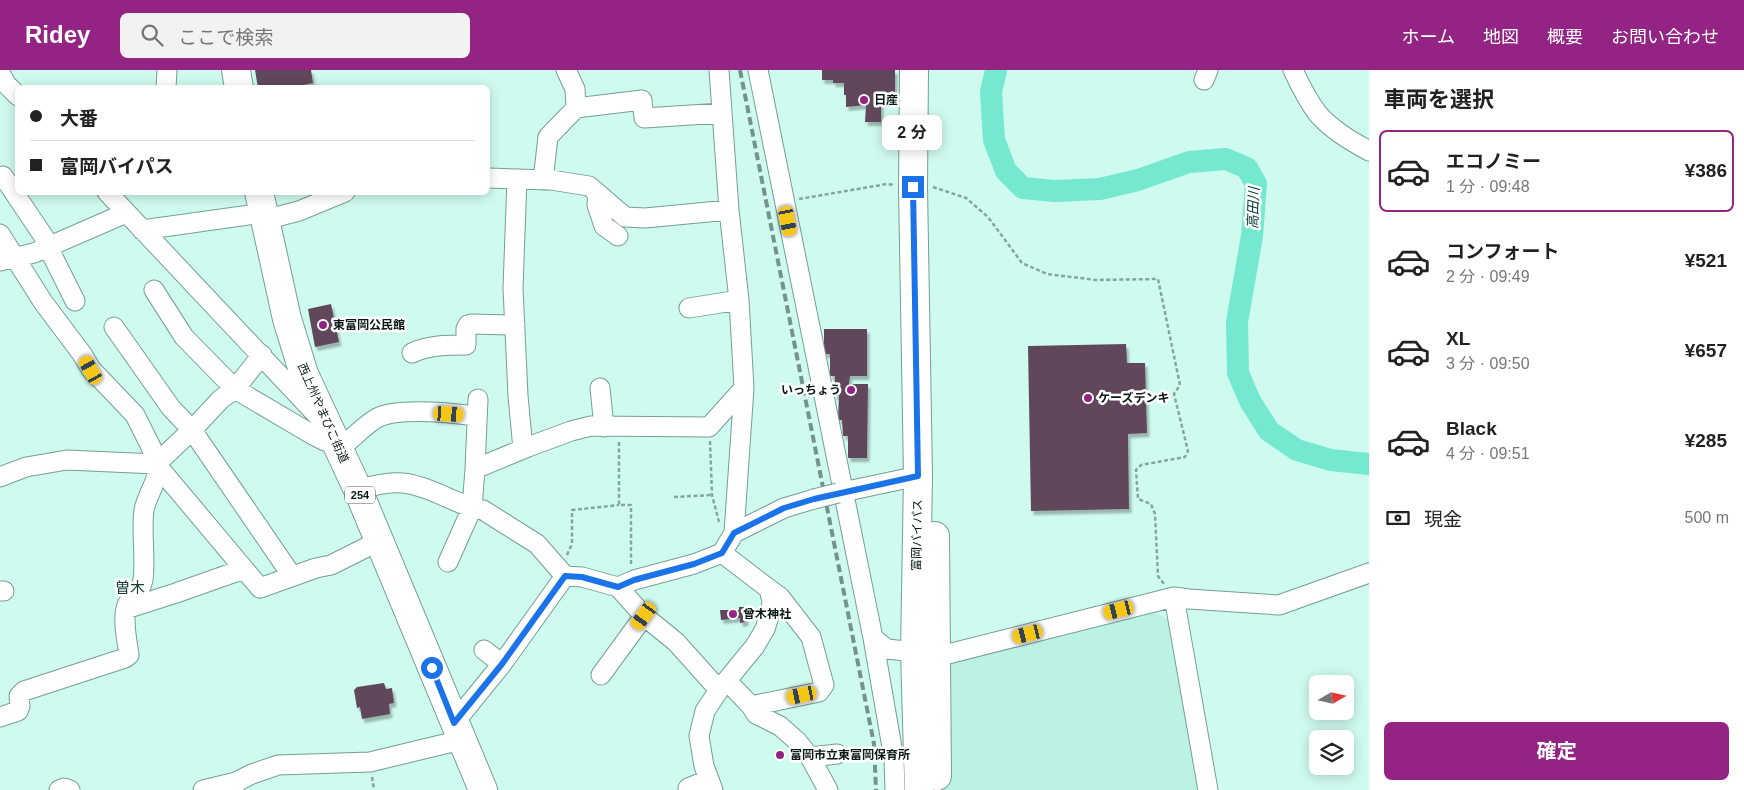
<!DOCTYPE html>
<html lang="ja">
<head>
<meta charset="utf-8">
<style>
	body { margin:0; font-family:Helvetica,"Noto Sans JP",sans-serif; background:#f2f2f2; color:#222; height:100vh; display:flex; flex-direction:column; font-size:19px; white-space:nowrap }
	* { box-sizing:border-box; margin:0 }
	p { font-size:16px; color:#767676 }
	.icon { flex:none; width:28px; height:28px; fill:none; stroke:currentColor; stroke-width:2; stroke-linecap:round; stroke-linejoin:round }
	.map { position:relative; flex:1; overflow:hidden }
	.details { display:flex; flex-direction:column; background:#fff; width:375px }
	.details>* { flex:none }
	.top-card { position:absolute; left:15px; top:15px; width:475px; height:110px; border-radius:8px; box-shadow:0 2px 12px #0003; display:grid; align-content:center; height:110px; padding:0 15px; background:#fff }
	.needle { width:32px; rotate:81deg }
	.fabs { position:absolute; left:1309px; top:605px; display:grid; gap:10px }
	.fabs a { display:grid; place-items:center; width:45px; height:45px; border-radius:8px; background:#fff; box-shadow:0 2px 12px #0003; font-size:25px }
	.end { position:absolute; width:22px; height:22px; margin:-11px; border:6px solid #1a73e8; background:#fff; box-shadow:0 0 0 2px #fff }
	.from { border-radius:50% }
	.bubble { position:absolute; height:35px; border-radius:8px; background:#fff; box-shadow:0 2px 12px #0003; font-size:16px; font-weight:700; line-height:35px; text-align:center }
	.car { position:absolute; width:15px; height:30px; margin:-15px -8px; border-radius:6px; box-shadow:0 0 4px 1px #0007; background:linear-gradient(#f5c518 24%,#345 0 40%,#f5c518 0 76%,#345 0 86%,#f5c518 0) }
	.top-card b { display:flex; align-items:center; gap:18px; height:48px; font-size:19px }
	.top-card b+b { border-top:1px solid #e0e0e0 }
	.top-card i { width:12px; height:12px; background:#222 }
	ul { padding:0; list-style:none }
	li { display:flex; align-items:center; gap:15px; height:82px; margin:0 10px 8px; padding:0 5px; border:2px solid transparent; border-radius:8px }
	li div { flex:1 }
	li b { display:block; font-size:19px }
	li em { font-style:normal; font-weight:700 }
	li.current { border-color:#932484 }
	li>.icon { width:45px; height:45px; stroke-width:1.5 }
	h2 { padding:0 15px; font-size:22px; line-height:60px }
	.pay { display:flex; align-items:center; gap:12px; height:55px; padding:0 15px; font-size:19px }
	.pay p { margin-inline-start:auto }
	.action { display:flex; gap:10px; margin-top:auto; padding:10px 15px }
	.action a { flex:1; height:58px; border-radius:8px; background:#932484; color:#fff; font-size:20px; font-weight:700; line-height:58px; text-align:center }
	header { display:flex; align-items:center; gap:30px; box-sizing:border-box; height:70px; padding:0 25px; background:#932484; color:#fff }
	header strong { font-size:24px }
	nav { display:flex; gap:28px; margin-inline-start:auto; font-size:18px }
	.search { width:350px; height:45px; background:#f2f2f2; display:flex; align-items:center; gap:12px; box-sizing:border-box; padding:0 18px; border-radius:8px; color:#767676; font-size:19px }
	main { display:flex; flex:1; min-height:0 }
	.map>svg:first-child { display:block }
	.built { fill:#bcf2e4 }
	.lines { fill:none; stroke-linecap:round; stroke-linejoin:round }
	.river { stroke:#74e9d0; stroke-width:22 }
	.building { fill:#61475b; filter:url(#shadow) }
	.minor-casing { stroke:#759e94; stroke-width:21 }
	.highway-casing { stroke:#759e94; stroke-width:30 }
	.path { stroke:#85a69e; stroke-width:2.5; stroke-dasharray:4 2.5; stroke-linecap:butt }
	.minor { stroke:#fff; stroke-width:19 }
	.highway { stroke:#fff; stroke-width:28 }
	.rail { stroke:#74938c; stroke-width:4; stroke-dasharray:8 4; stroke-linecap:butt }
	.minor-bridge-casing { stroke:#759e94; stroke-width:21; stroke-linecap:butt }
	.minor-bridge { stroke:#fff; stroke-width:19 }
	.route { stroke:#1a73e8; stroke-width:6 }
	.poi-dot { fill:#932484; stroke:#fff; stroke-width:2 }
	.labels { text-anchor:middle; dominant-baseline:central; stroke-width:5; stroke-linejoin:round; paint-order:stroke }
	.shield { fill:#fff; stroke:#525d5b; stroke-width:1 }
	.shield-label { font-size:11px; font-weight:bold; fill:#081815 }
	.poi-label { font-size:12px; font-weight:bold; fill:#081815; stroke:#fff; text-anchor:start }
	.street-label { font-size:12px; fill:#081815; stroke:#fff }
	.water-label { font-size:14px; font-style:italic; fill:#013a31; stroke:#fff }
	.quarter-label { font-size:15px; fill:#1a4139; stroke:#fff }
</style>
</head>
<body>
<header>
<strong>Ridey</strong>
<div class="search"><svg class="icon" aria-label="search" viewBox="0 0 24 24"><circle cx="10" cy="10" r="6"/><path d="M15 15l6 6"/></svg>ここで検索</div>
<nav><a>ホーム</a><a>地図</a><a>概要</a><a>お問い合わせ</a></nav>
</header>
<main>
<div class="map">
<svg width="1369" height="720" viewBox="0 0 1369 720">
	<defs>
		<filter id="shadow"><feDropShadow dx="2.5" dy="4" stdDeviation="1" flood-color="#0004"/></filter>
	</defs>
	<rect width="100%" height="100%" fill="#cffaef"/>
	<path class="built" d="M1152,540L1169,551L1200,720H945L946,605L955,589Z"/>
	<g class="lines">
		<path class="river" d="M996,0L991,22L994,70L1006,101L1023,118L1055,121L1100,119L1138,110L1189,92L1226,89L1247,98L1256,114L1252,166L1237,252L1238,303L1250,331L1269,361L1297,380L1331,390L1369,394"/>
	</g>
	<path class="building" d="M255,0H311L313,13L290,18H271V16L258,18Z
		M822,0H895V26H881V52H865L866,35L846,37V25H844V13H833V10H822Z
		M331,234L339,272L315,277L308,239Z
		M824,259H867V306H850L849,314H868L867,388H848V366H843L842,350H838L839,326H834L835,306H830V284H824Z
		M1126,274L1127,293H1145L1147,363L1128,364L1129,439L1031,441L1028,276Z
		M739,537H746V552L740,553V548L721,550L720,540H739Z
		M384,613L386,619L392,618L394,633L389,634L390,644L362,649L360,637L357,638L354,620L357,617Z"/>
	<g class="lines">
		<g class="minor-casing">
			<path id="minor" d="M566,0L575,19L576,38
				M758,0L873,568L894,689L895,720
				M1293,0C1300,15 1308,31 1318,44C1332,60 1351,71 1369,81
				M0,3L7,15L18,26
				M1204,10L1208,0
				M166,18L167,0
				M3,106L50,176
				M488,108L551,110L589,116L625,147L645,148L729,140
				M517,109L513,218L518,326L523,379
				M543,110L548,67L576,38L642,30L644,48L722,43
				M107,122L316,344
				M598,124L597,135L604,156L618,166
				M264,150L299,141L345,122
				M142,160L263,143
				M0,164L43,232L82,284L91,299L135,345L152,379L156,394L260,518L316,498L331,495L379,471
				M48,177L75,231
				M0,191L34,183L126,143
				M154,220L184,267L235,319L313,365L325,371H334
				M689,238L739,230
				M114,257L171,338L192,360L292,506
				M412,283C428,275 448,275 466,275V259L468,255L472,254L515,255
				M600,318L604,357
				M338,379C352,370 364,355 377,348C399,337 452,343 476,346
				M475,399L478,329
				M0,407L26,397L67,390L156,394L192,360L221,329L235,319L262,285
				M358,420C395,408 411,411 446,427C458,432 469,438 483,440L537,474L565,506L582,507L618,517L634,510L694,494L722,483L734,463L744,318L739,230L729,140L719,0
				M838,423L918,406
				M734,463L784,438L814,429
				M448,492L472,438L475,399L528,377L571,361L591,356L709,357L744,318
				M618,517L644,546L676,572L719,620
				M0,521H4
				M1174,527L1208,720
				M126,539L176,523L244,499
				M873,568L887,579L915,582L936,587L1174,527L1189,529L1279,535L1369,503
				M484,580L502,594
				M601,605L644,546
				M728,610L732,616L751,636L756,644L780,656L797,671L810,687L828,720
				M751,636L819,622L824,615L811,567L780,527L769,519
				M0,647L18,641L20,636L19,626L24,621L125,588L129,585C127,571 122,548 127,535C131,525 140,525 143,510C146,487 141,463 144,440C146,427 160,407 158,396
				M454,653L502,594L565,506
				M810,687L837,684
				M688,718L708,710
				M59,720L64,718L70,720
				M203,720L236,712
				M233,720L236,712L252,704L278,695L370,692L461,670
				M713,720L704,696L699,666L705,641L719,620L755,576L765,559L771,540L772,531L769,519L722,483"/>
		</g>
		<g class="highway-casing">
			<path id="highway" d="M236,0L239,18
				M914,0L913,117L918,406L915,582L919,720
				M259,122L287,249L304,304L358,420L483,720
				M935,466L937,706"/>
		</g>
		<path class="path" d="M933,117L966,128L988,147L1022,193L1047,204L1096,210L1158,209L1180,315L1174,324L1188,381L1185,387L1141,395L1136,400L1138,429L1151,434L1155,444L1158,506L1164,514
			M799,129L887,114L895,115
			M710,371L712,425L719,452
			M619,372V435H631V495
			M674,427L712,425
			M567,485L572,474V440L619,435
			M372,707L374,720"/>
		<use href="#minor" class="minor"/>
		<use href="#highway" class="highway"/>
		<path class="rail" d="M740,0L874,674L876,720"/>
		<g class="minor-bridge-casing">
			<path id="minor-bridge" d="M814,429L838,423"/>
		</g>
		<use href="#minor-bridge" class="minor-bridge"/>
	</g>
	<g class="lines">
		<path class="route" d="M432,598L454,653L502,594L565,506L582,507L618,517L634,510L694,494L722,483L734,463L784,438L814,429L918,406L913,117"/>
	</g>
	<g class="poi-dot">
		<circle cx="864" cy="30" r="5"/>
		<circle cx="323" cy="255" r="5"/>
		<circle cx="851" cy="320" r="5"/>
		<circle cx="1088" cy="328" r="5"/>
		<circle cx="733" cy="544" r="5"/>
		<circle cx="780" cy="685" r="5"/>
	</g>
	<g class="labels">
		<rect class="shield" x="345" y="416.5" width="30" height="17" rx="4"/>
		<g class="shield-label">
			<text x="360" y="425">254</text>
		</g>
		<g class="poi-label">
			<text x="874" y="30">日産</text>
			<text x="333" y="255">東富岡公民館</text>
			<text x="841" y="320" text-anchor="end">いっちょう</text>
			<text x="1098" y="328">ケーズデンキ</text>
			<text x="743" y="544">曾木神社</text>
			<text x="790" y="685">富岡市立東富岡保育所</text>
		</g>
		<g class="street-label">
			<text transform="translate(323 343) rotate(66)">西上州やまびこ街道</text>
			<text transform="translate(917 465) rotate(-89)">富岡バイパス</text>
		</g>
		<g class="water-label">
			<text transform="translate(1253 138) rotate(-88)">高田川</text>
		</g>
		<g class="quarter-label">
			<text x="130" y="517">曽木</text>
		</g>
	</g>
</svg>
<div class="fabs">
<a><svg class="needle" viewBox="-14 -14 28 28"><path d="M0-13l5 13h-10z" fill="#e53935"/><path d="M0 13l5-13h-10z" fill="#767676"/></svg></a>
<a><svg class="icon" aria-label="layers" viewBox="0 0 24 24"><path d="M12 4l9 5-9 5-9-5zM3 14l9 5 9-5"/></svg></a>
</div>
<i class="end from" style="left:432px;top:598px"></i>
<i class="end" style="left:913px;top:117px"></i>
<div class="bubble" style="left:882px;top:45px;width:60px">2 分</div>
<i class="car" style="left:788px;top:151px;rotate:169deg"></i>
<i class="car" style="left:91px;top:300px;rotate:331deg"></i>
<i class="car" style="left:449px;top:344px;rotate:93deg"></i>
<i class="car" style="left:1119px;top:540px;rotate:256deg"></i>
<i class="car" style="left:644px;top:546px;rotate:216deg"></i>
<i class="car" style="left:1028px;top:564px;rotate:256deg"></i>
<i class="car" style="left:802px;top:625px;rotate:258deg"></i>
<div class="top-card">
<b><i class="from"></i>大番</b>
<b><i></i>富岡バイパス</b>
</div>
</div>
<section class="details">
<h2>車両を選択</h2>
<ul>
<li class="current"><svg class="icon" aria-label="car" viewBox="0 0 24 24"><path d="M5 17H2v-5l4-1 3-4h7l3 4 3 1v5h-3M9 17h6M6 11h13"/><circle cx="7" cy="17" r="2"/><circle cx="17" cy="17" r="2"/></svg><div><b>エコノミー</b><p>1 分 · 09:48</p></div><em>¥386</em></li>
<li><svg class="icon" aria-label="car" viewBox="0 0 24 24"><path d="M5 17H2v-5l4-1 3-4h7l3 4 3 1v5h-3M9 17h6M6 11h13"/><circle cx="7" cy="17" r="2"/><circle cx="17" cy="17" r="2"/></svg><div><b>コンフォート</b><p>2 分 · 09:49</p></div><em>¥521</em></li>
<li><svg class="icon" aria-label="car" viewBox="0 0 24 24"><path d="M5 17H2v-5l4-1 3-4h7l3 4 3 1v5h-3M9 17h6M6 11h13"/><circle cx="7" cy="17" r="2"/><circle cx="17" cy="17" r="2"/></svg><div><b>XL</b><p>3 分 · 09:50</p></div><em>¥657</em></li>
<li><svg class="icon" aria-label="car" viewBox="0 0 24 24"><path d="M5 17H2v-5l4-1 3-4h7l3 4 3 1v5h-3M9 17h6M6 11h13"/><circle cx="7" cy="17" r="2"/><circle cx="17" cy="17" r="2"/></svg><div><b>Black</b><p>4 分 · 09:51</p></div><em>¥285</em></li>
</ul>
<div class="pay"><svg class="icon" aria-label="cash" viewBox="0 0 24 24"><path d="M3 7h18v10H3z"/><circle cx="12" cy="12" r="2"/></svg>現金<p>500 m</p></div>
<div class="action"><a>確定</a></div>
</section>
</main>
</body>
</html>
